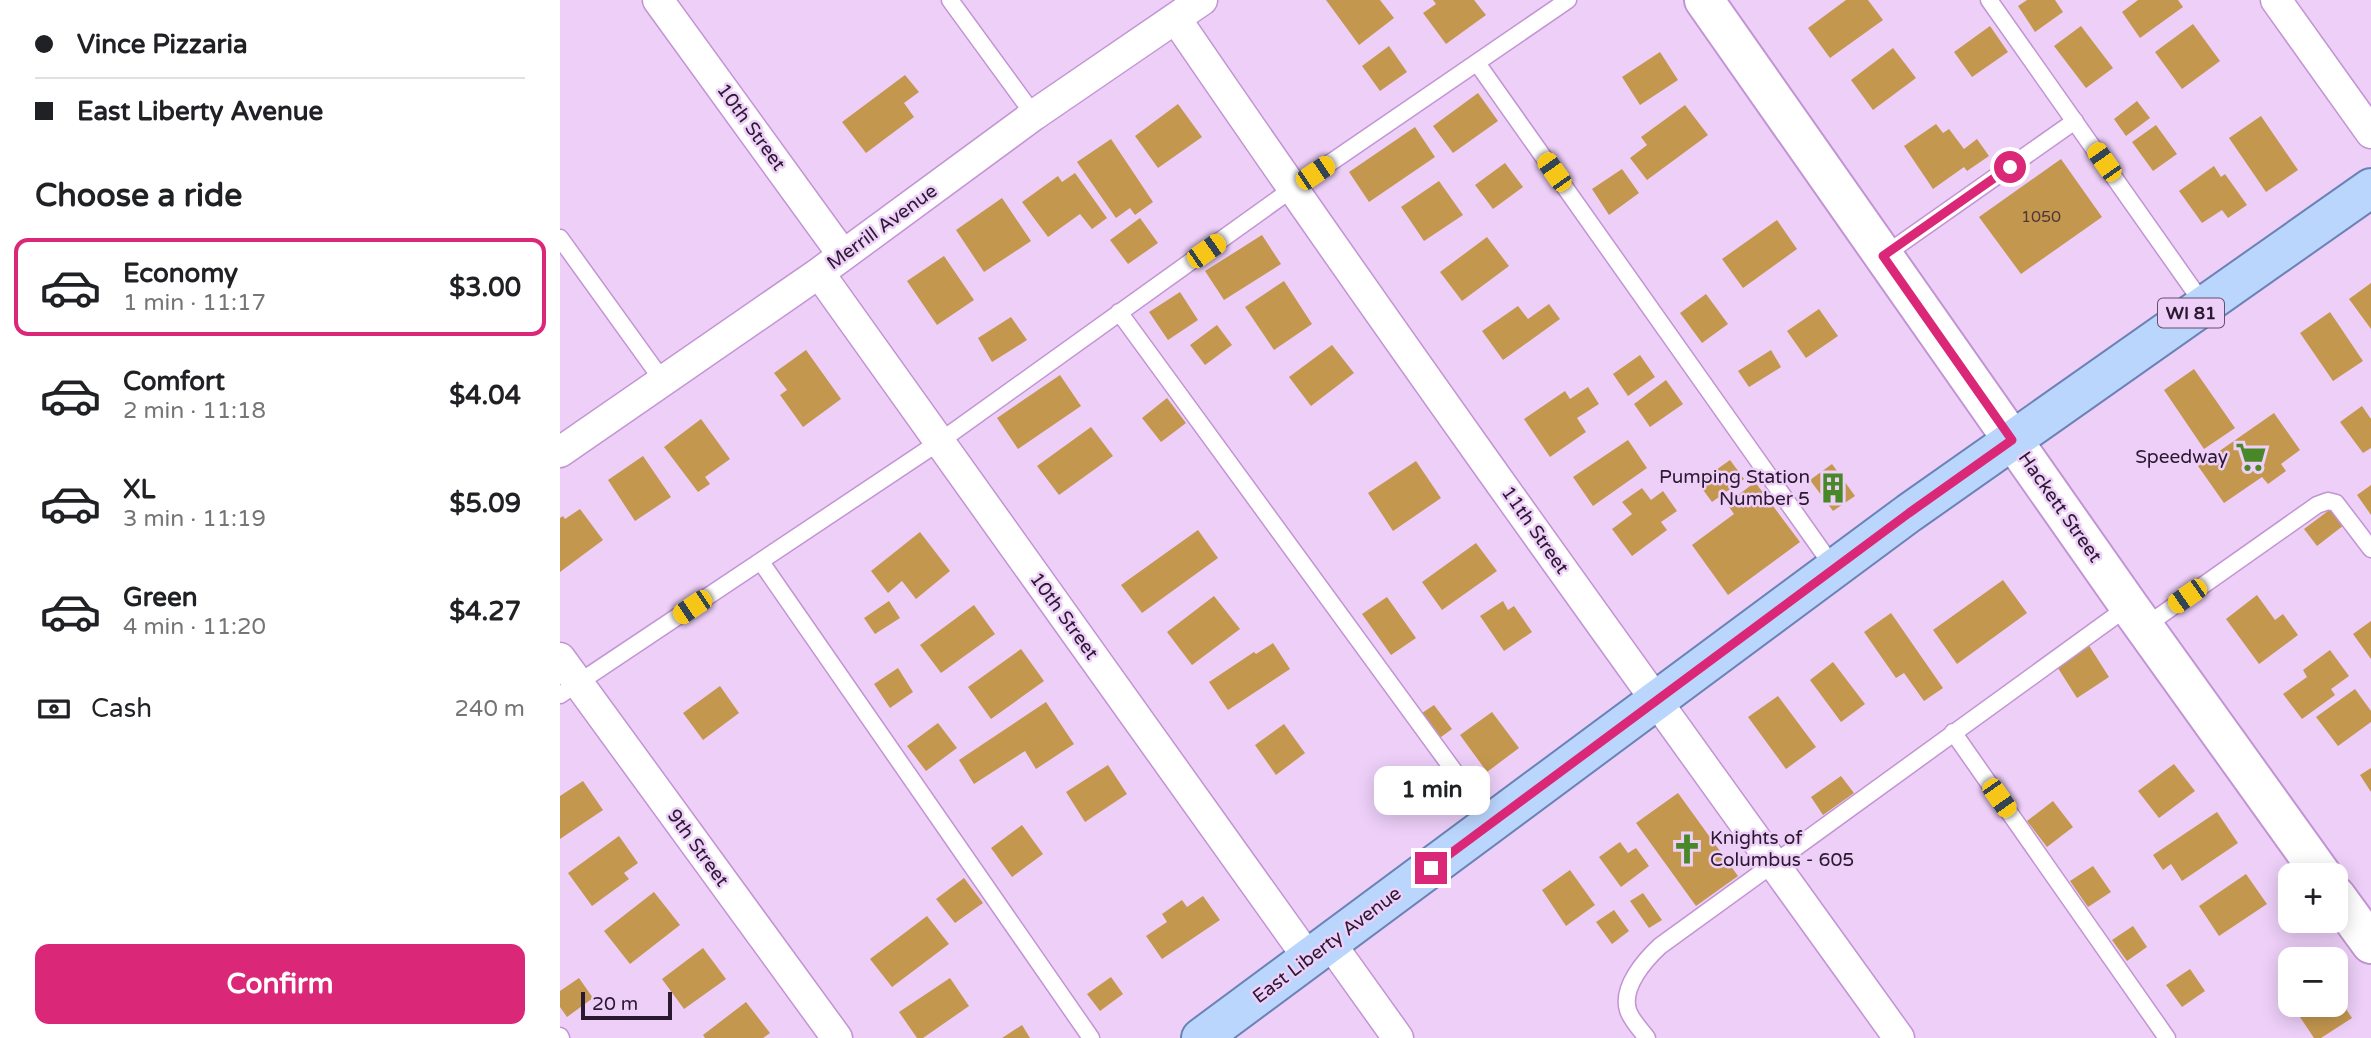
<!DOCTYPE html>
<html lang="en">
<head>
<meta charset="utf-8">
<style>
	body { margin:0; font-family:"Varela Round",sans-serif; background:#f6f6f6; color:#202124; height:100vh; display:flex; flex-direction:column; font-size:26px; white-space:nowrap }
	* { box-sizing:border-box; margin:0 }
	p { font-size:23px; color:#757577 }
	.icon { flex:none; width:38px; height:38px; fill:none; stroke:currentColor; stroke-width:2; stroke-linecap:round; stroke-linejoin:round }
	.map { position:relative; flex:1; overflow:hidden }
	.details { display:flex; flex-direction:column; background:#fff; width:560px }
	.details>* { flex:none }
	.banner { display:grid; align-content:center; height:154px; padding:0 35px; background:#fff }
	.fabs { position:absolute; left:1718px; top:863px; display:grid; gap:14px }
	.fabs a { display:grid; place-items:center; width:70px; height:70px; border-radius:14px; background:#fff; box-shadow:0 4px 18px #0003; font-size:35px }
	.scale { position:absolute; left:21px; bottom:18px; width:91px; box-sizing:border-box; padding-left:7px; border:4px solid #2b1831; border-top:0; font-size:19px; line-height:24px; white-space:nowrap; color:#2b1831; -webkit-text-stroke:5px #edcff8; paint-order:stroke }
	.end { position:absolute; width:32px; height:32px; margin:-16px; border:9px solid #db2777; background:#fff; box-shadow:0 0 0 4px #fff }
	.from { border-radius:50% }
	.bubble { position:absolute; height:49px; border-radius:14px; background:#fff; box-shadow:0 4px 18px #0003; font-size:23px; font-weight:700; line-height:49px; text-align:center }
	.car { position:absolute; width:21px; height:42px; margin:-21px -10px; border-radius:9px; box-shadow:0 0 5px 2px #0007; background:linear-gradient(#f5c518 24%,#345 0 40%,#f5c518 0 76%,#345 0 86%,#f5c518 0) }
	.banner b { display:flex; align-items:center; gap:24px; height:66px; font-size:26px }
	.banner b+b { border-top:2px solid #e0e0e0 }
	.banner i { width:18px; height:18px; background:#202124 }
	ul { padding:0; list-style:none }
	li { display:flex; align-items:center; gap:21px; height:98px; margin:0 14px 10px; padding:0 21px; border:4px solid transparent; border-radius:14px }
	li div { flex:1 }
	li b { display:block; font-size:26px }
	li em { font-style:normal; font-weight:700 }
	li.on { border-color:#db2777 }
	li>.icon { width:63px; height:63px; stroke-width:1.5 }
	h2 { padding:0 35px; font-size:32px; line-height:84px }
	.pay { display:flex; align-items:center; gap:18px; height:77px; padding:0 35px; font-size:26px }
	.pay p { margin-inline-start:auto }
	.button { display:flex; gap:14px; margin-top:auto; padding:14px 35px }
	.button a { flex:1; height:80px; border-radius:14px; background:#db2777; color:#fff; font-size:28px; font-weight:700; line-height:80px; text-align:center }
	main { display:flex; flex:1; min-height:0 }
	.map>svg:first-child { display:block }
	.building { fill:#c4974f }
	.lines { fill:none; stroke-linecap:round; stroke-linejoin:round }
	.lane-casing { stroke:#c394d4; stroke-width:19 }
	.street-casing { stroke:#c394d4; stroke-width:33 }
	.secondary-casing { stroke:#c394d4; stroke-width:42 }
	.primary-casing { stroke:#6b82b4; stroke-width:42 }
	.lane { stroke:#fff; stroke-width:16 }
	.street { stroke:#fff; stroke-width:30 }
	.secondary { stroke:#fff; stroke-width:38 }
	.primary { stroke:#bbd6fd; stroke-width:38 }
	.route { stroke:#db2777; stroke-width:9 }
	.labels { text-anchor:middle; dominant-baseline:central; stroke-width:5; stroke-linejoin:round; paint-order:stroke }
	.number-label { font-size:16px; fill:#513838 }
	.shield { fill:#edcff8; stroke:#654f6d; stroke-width:2 }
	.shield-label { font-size:18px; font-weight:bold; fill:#2b1831 }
	.street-label { font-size:19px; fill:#2b1831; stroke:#edcff8 }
	.poi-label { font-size:19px; fill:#2b1831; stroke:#edcff8; text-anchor:end }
</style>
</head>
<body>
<main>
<section class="details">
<div class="banner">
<b><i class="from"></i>Vince Pizzaria</b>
<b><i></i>East Liberty Avenue</b>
</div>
<h2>Choose a ride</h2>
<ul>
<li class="on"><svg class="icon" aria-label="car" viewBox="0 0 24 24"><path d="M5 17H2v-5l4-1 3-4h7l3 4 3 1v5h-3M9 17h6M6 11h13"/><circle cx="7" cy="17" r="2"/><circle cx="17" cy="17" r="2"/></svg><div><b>Economy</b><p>1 min · 11:17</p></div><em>$3.00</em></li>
<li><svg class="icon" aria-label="car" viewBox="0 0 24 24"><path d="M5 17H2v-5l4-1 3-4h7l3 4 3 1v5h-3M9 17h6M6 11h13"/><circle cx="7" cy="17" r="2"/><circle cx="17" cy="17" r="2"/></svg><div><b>Comfort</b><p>2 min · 11:18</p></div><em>$4.04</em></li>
<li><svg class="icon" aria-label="car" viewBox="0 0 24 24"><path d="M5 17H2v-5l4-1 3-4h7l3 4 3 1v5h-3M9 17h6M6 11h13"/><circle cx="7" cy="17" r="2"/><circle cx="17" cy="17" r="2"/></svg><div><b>XL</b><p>3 min · 11:19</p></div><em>$5.09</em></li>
<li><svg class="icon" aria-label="car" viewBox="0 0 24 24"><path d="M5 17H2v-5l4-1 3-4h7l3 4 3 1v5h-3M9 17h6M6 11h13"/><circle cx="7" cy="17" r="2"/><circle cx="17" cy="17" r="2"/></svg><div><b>Green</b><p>4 min · 11:20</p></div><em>$4.27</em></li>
</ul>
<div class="pay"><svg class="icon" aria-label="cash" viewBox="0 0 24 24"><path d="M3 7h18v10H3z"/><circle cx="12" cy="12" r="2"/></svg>Cash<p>240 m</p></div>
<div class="button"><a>Confirm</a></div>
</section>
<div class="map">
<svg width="1811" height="1038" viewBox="0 0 1811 1038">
	<rect width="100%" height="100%" fill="#edcff8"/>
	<path class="building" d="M766,0H820L834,18L799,45Z
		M873,0H914L926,15L886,44L863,13L876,4Z
		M1286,0H1308L1323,20L1270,58L1248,28Z
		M1467,0H1495L1503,12L1475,32L1458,6Z
		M1578,0H1618L1623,7L1580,38L1562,12Z
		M1633,24L1660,61L1622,89L1595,52Z
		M1430,26L1448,52L1412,77L1394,52Z
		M1521,26L1553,68L1526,88L1494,46Z
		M829,46L847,72L820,91L802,66Z
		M1333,48L1356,78L1313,110L1291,80Z
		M1100,52L1118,80L1080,105L1062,77Z
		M345,75L359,92L344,103L354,117L306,153L282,122Z
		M918,93L938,121L893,153L873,126Z
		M1577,101L1590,118L1566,136L1554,119Z
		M618,104L642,137L598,168L575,136Z
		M1125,105L1148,135L1087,180L1070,158L1087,145L1081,137Z
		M1701,116L1738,170L1706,192L1669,138Z
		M1376,124L1383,133L1389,129L1404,149L1417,139L1429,156L1407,171L1404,167L1373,189L1344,146Z
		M1596,125L1617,154L1593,171L1572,142Z
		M855,127L875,157L809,202L789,172Z
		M551,139L593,202L575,215L570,208L556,218L517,162Z
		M1501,159L1542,217L1461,274L1419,217Z
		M945,163L963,187L933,209L915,185Z
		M1654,166L1661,177L1665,174L1687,205L1668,218L1662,210L1642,223L1619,191Z
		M1062,169L1079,193L1049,215L1032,189Z
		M515,173L547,218L532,229L520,214L488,237L462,202L498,176L502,182Z
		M879,181L903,215L864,241L841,207Z
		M442,198L471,241L424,272L396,230Z
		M580,218L598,243L568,264L550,240Z
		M1217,220L1237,249L1183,288L1162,259Z
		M702,235L721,264L664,300L645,271Z
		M927,237L949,266L902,301L880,272Z
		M384,256L414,300L377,325L347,281Z
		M724,281L752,324L714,350L685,307Z
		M1811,283V329L1789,299Z
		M620,292L638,320L608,340L589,312Z
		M1146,294L1168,324L1142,343L1120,313Z
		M989,304L1000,319L943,360L922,331L958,306L968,319Z
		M1259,309L1278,336L1246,358L1227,331Z
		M1770,312L1803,361L1773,381L1740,333Z
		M451,317L467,340L432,362L418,338Z
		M657,325L672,345L645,365L630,345Z
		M772,345L794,373L751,406L729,377Z
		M246,350L281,399L243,427L220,395L227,390L214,373Z
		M1211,350L1221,367L1189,387L1178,371Z
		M1080,355L1095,377L1068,396L1053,374Z
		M1634,369L1675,428L1644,449L1604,390Z
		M500,375L521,406L458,449L437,418Z
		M1106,380L1123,404L1090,427L1074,404Z
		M1028,387L1039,404L1017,418L1026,432L990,457L964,419L1005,391L1010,399Z
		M607,398L626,423L601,442L582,418Z
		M1802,406L1811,419V448L1803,453L1780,422Z
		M1714,413L1740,450L1721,464L1726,471L1708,484L1702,477L1664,503L1638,466Z
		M141,419L170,459L145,477L150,484L138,492L104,447Z
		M531,427L553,456L499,495L477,466Z
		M1068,440L1087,468L1033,506L1013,477Z
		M83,456L111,497L75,521L48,480Z
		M1170,460L1184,479L1152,502L1138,483Z
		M856,461L881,498L833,531L808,493Z
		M1272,464L1295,496L1273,511L1250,480Z
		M1195,482L1240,542L1168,595L1132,545L1174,514L1167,504Z
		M1811,485V515L1797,495Z
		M1082,488L1091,500L1103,491L1117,511L1101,522L1107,530L1072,556L1052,529L1072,514L1062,502Z
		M1772,508L1784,525L1757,546L1744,529Z
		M20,509L43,540L0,572V518L3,516L5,519Z
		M638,530L658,558L582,613L561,585Z
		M360,532L390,571L356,599L342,581L328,593L311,571Z
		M916,543L937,571L882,610L862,582Z
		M1443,580L1467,613L1397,664L1373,630Z
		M1697,595L1715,620L1723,614L1738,635L1699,664L1666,619Z
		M654,596L680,629L632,665L607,632Z
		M827,597L856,638L831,655L802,614Z
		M329,601L340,618L315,634L304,618Z
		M943,601L948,610L954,606L972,632L944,651L920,616Z
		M414,605L435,634L381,673L360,645Z
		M1331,613L1383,688L1364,701L1344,673L1336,678L1304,632Z
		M1811,621V659L1793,634Z
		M713,643L730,669L668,710L649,682L694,652L696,654Z
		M1528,644L1549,677L1517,698L1496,665Z
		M461,649L484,681L431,719L408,687Z
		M1770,650L1789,676L1771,689L1775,695L1742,719L1723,694L1747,677L1743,670Z
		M1273,662L1305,704L1281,722L1250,680Z
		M338,668L353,692L330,708L314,684Z
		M160,686L179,713L143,740L123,713Z
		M1795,689L1811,711V722L1778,746L1756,717Z
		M1218,696L1256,747L1226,769L1188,717Z
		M486,702L514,744L476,769L465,751L414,784L399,760Z
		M874,705L892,729L877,740L859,715Z
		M932,712L959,748L927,772L900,735Z
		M378,723L397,748L366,771L347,746Z
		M724,724L745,753L716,775L695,745Z
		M1614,764L1635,791L1599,818L1578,791Z
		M548,765L567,794L525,822L506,792Z
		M1811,768V792L1800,775Z
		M1281,776L1294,793L1263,815L1251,797Z
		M23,781L43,810L0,839V796Z
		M1118,793L1178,876L1136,906L1076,823Z
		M1493,801L1513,827L1487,847L1467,821Z
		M1657,812L1678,843L1622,881L1611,864L1603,870L1593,855Z
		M462,825L483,854L452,877L431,848Z
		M59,836L78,863L64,873L69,879L32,906L8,873Z
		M1060,842L1068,853L1076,848L1089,866L1061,887L1039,857Z
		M1533,866L1551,892L1528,907L1510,881Z
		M1010,870L1035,905L1006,926L982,890Z
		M1686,874L1707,904L1659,936L1639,906Z
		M404,878L423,903L395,923L376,899Z
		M94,892L120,925L70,964L44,931Z
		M1083,893L1102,920L1089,928L1070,901Z
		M643,896L660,920L602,959L586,936L607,922L602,914L622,900L627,907Z
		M1054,910L1069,931L1052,944L1036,922Z
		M367,916L389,944L332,987L310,959Z
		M1573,926L1587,947L1567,961L1552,940Z
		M143,948L166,979L124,1009L102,979Z
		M1630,969L1645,991L1622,1007L1606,985Z
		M551,977L563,994L540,1011L527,994Z
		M19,978L33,998L7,1017L0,1007V991Z
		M390,978L409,1006L363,1038H357L339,1012Z
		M1776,994L1792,1018L1761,1038H1754L1736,1011L1746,1004H1776Z
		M186,1002L210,1033L203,1038H145L143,1035Z
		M462,1025L470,1038H442Z"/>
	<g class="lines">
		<g class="lane-casing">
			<path id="lane" d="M390,0L474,115
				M1429,0L1644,305
				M917,63L1274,568
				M0,238L103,381
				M1323,256L1515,121
				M559,312L932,823
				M201,562L531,1038
				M1584,627L1757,505L1768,501L1776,503L1811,549
				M0,695L379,442L732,189L1008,0
				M1393,732L1607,1038
				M0,1036L1,1038
				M1087,1038C1081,1030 1071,1020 1068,1010C1061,987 1085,960 1100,946L1569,606"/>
		</g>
		<g class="street-casing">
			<path id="street" d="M98,0L283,255
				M1716,0L1811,133
				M616,19C851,363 1096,700 1339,1038
				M259,273L749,959
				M0,452L259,273L474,115L642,0
				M0,658L277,1038
				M770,943L838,1038"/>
		</g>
		<g class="secondary-casing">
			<path id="secondary" d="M1144,0L1569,606L1762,875
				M1776,896L1811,944"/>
		</g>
		<g class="primary-casing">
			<path id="primary" d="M641,1038L1349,513L1811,188"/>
		</g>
		<use href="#lane" class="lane"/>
		<use href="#street" class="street"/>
		<use href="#secondary" class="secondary"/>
		<use href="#primary" class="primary"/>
	</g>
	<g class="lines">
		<path class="route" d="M871,868L1349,513L1452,440L1323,256L1450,167"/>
	</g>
	<defs>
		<g id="supermarket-bare" transform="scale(2.415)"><path d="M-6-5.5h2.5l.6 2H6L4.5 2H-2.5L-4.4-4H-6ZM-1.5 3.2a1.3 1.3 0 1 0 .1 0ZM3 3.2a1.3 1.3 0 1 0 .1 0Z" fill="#498829" stroke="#edcff8" stroke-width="2.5" paint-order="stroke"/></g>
		<g id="building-bare" transform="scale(2.415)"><path d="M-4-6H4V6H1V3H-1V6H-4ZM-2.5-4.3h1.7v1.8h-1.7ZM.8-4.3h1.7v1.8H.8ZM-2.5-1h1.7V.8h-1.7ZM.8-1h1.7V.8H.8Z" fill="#498829" stroke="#edcff8" stroke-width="2.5" paint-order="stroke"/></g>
		<g id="church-bare" transform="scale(2.415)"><path d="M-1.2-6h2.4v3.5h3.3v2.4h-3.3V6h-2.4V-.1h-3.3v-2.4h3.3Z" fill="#498829" stroke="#edcff8" stroke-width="2.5" paint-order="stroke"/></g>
	</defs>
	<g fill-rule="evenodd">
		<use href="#supermarket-bare" x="1691" y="457"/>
		<use href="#building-bare" x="1273" y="488"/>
		<use href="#church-bare" x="1127" y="849"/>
	</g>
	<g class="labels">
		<g class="number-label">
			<text x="1481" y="217">1050</text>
		</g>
		<rect class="shield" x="1598" y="298.5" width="66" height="29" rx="5"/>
		<g class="shield-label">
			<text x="1631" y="313">WI 81</text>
		</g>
		<g class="street-label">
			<text transform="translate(191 127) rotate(54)">10th Street</text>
			<text transform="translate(322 227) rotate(-36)">Merrill Avenue</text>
			<text transform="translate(1500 507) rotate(55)">Hackett Street</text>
			<text transform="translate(975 530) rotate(55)">11th Street</text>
			<text transform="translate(504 616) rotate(54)">10th Street</text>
			<text transform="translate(138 848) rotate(54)">9th Street</text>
			<text transform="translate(767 945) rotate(-37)">East Liberty Avenue</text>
		</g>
		<g class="poi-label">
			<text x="1668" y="457">Speedway</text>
			<text x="1250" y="477">Pumping Station<tspan x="1250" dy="22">Number 5</tspan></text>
			<text x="1150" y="838" text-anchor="start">Knights of<tspan x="1150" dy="22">Columbus - 605</tspan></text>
		</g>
	</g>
</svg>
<div class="fabs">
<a>+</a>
<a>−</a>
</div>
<div class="scale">20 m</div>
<i class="end from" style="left:1450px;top:167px"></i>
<i class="end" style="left:871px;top:868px"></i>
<div class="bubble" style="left:814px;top:766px;width:116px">1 min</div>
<i class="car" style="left:1544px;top:162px;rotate:325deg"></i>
<i class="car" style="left:994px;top:172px;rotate:325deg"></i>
<i class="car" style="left:755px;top:173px;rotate:56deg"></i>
<i class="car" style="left:646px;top:251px;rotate:55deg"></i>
<i class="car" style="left:1627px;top:596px;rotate:235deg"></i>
<i class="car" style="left:132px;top:607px;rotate:236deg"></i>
<i class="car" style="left:1439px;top:798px;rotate:145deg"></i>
</div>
</main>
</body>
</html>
